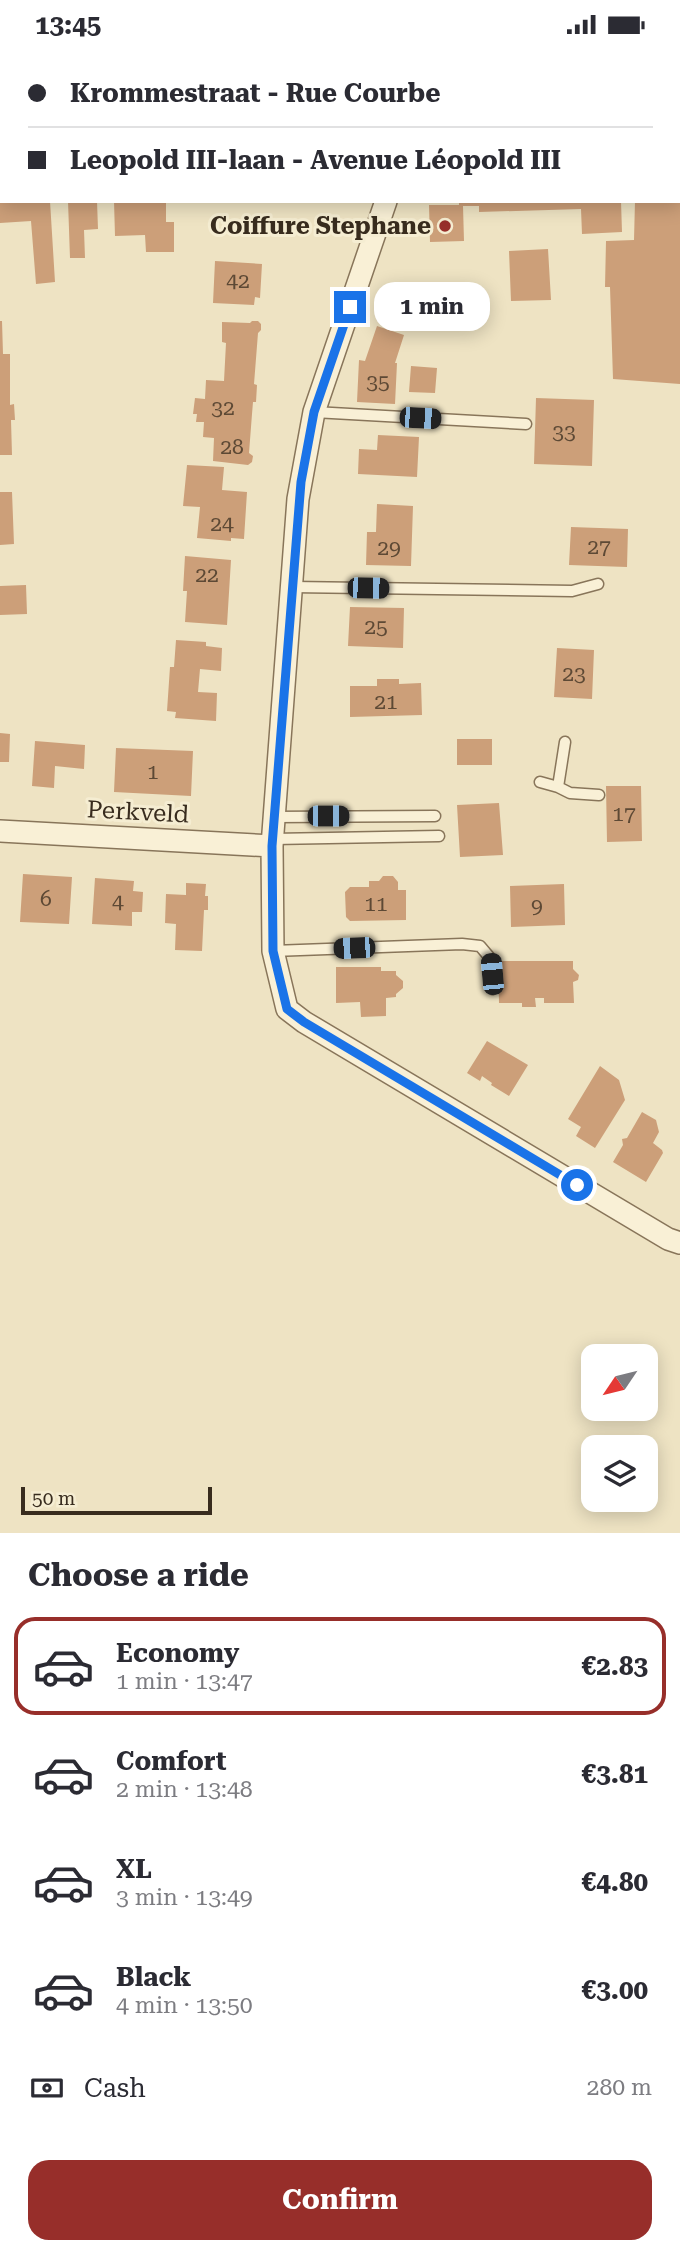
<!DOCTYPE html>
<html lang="en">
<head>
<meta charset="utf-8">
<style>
	body { margin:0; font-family:"Roboto Serif",serif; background:#f7f7f7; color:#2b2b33; height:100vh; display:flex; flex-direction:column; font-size:26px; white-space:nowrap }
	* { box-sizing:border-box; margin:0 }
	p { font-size:23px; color:#7c7c81 }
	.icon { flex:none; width:38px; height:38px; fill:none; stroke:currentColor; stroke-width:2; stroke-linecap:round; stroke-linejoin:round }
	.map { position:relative; height:1484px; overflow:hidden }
	.sheet { display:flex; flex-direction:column; background:#fff; flex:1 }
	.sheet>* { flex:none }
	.banner { position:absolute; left:0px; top:0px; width:681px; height:154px; box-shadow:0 4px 18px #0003; display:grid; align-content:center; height:154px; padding:0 28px; background:#fff }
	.needle { width:46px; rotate:235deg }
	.fabs { position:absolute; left:581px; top:1295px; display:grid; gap:14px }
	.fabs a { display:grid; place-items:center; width:77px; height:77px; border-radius:14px; background:#fff; box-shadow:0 4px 18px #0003; font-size:35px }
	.scale { position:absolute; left:21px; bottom:18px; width:191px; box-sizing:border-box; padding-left:7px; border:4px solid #382c1e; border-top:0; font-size:19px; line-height:24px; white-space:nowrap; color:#382c1e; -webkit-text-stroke:5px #f5edd2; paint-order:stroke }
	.end { position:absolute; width:32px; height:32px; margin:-16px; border:9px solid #1a73e8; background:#fff; box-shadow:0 0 0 4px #fff }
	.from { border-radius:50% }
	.bubble { position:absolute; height:49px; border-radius:21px; background:#fff; box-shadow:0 4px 18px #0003; font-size:23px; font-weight:700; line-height:49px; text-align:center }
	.car { position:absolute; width:21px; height:42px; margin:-21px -10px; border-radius:9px; box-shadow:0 0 5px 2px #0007; background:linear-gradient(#222 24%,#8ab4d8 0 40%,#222 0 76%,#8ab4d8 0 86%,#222 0) }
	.banner b { display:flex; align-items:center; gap:24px; height:66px; font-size:26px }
	.banner b+b { border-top:2px solid #e1e1e2 }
	.banner i { width:18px; height:18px; background:#2b2b33 }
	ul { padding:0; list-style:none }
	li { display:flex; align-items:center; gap:21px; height:98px; margin:0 14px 10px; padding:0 14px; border:4px solid transparent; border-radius:21px }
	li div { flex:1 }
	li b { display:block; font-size:26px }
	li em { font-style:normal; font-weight:700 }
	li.selected { border-color:#972e2a }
	li>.icon { width:63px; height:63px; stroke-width:1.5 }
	h2 { padding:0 28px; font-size:32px; line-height:84px }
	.pay { display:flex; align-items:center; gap:18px; height:77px; padding:0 28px; font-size:26px }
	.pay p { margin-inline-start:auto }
	.action { display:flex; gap:14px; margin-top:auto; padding:14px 28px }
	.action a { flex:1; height:80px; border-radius:21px; background:#972e2a; color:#fff; font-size:28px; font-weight:700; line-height:80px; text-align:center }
	.status { display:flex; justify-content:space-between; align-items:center; height:49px; padding:0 35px; background:#fff; direction:ltr }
	.status svg { height:19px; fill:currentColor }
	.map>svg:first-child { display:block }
	.building { fill:#cc9f79 }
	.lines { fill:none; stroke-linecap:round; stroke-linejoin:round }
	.lane-casing { stroke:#88755a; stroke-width:13 }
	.street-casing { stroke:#88755a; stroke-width:24 }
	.secondary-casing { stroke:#6a563d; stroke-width:32 }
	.lane { stroke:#f9f0d6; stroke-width:10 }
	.street { stroke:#f9f0d6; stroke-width:21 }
	.secondary { stroke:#f9f0d6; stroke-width:30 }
	.route { stroke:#1a73e8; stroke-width:9 }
	.poi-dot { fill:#972e2a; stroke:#f5edd2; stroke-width:2.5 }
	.labels { text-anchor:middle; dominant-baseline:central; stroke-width:6; stroke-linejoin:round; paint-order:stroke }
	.number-label { font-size:21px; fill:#5d4935 }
	.poi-label { font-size:24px; font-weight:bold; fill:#382c1e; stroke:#f5edd2; text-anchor:end }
	.street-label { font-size:24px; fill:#382c1e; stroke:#f5edd2 }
</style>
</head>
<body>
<div class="status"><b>13:45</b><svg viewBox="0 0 49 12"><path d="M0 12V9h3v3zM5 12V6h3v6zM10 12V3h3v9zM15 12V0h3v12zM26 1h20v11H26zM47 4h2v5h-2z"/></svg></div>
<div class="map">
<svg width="680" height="1484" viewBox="0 0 680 1484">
	<rect width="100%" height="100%" fill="#eee3c3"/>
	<path class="building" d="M0,152H50L55,233L36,235L31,172L0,174Z
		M68,152H97L98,180L84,181L85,209H70Z
		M114,152H166V173H174V203H146L145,186L115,187Z
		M459,152H621L622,183L582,185L581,160L479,163V157H463L464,192L430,193L429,156H459Z
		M635,152H680V335L613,330L610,238H605L606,192L634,191Z
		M548,200L551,251L511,252L509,202Z
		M215,212L262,215L260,249L255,248L254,256L213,254Z
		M0,272H2L3,305H10V356L14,355L15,371H11L12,406H0Z
		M252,272H258L261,275V281L258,284L254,335L257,336L256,353H253L252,365L249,404L253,407L252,413L248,416L213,412L214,389L203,388L204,373H196L197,365H193L195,349L205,350L206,331L224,332L226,294L222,293V273L250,274Z
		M377,277L404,286L395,314H397L395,355L357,353L359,311L365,312Z
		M411,317L437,319L435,344L409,343Z
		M536,349L594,351L592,417L534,415Z
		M378,386L419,388L417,428L358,425L359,400L377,401Z
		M187,416L224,418L222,441L247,443L244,490L231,489V492L197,489L200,458L183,457Z
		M0,443H12L14,495L0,496Z
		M377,455L413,457L411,517L366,516L367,483H376Z
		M571,478L628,480L627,518L569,516Z
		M185,507L231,511L227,576L185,573L187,542H183Z
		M26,536L27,565L0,566V537Z
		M350,558L404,559L403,599L348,597Z
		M176,591L206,593V597L222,599L221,622L200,620L198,643L217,644L216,672L175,669L176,663L167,662L170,618H174Z
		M557,599L594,601L592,650L554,648Z
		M377,630H399V635L421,634L422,666L350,668V637H377Z
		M0,684L10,685L9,713H0Z
		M457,690H492V716H457Z
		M35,692L85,696L84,720L55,717L54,739L32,737Z
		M116,699L193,702L191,747L114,743Z
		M606,737H641L642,792L607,793Z
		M499,754L503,806L460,808L457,756Z
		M23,825L72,828L69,875L20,873Z
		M383,827H393L398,833V841H406V871L350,872L346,868L345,843L350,838H369V832H379Z
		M95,829L134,832L133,842L143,843L142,863H132V877L92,875Z
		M186,834L206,835L205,847H208V861H204L202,902L175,901L176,875L165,874L166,845L186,846Z
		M564,835L565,876L511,878L510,837Z
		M498,912H573V920L579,926L578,931L573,933L574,954H544V949H535L536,958H522V954H499Z
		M336,918H381V922H396V926L403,932V939L396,945V948L386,949V967L361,968L360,953L336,954Z
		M487,992L528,1016L509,1047L491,1036L492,1034L482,1027L480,1032L467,1024Z
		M600,1017L619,1031L625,1051L595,1099L576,1087L581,1078L568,1070Z
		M642,1063L656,1071L659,1083L653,1094L662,1101L663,1104L646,1133L613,1113L623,1096L622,1090L627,1089Z"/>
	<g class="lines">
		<g class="lane-casing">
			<path id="lane" d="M314,363L526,375
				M292,538L572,542L598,535
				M540,733L558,738L570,744L599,746
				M558,738L565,693
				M274,768L435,767
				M273,790L439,787
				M273,902L462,895L480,897L491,910L493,940"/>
		</g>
		<g class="street-casing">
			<path id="street" d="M386,152L314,363L298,450L272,797L273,902L287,960L304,973L668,1190L680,1194
				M0,782L272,797"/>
		</g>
		<g class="secondary-casing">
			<path id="secondary" d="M457,2L458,0
				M679,73H680
				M0,89H2"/>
		</g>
		<use href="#lane" class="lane"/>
		<use href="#street" class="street"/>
		<use href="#secondary" class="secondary"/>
	</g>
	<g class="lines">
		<path class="route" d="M350,258L314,363L301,433L272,797L273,902L287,960L304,973L577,1136"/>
	</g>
	<circle class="poi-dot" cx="445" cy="177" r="7"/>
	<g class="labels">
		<g class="number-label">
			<text x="238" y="232">42</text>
			<text x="378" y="333">35</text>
			<text x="223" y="359">32</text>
			<text x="564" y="383">33</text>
			<text x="232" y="398">28</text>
			<text x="222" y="475">24</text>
			<text x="599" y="498">27</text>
			<text x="389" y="499">29</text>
			<text x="207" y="526">22</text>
			<text x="376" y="578">25</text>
			<text x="574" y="625">23</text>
			<text x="386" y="653">21</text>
			<text x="153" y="723">1</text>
			<text x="624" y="765">17</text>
			<text x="46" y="850">6</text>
			<text x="118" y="853">4</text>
			<text x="376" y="855">11</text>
			<text x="537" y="857">9</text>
		</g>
		<g class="poi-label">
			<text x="431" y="177">Coiffure Stephane</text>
		</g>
		<g class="street-label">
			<text transform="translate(138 763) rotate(3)">Perkveld</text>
		</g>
	</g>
</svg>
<div class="fabs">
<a><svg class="needle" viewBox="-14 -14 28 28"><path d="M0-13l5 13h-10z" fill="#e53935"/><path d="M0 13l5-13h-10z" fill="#7c7c81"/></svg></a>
<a><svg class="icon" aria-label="layers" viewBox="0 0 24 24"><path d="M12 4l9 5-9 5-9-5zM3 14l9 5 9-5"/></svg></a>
</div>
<div class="scale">50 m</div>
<i class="end from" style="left:577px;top:1136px"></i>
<i class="end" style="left:350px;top:258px"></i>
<div class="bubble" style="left:374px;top:233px;width:116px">1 min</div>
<i class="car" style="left:420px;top:369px;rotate:93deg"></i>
<i class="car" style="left:368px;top:539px;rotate:91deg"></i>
<i class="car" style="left:328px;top:767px;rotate:90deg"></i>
<i class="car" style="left:354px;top:899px;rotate:268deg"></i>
<i class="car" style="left:492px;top:925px;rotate:355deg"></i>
<div class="banner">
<b><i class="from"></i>Krommestraat - Rue Courbe</b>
<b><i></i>Leopold III-laan - Avenue Léopold III</b>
</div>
</div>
<section class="sheet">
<h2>Choose a ride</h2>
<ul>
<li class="selected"><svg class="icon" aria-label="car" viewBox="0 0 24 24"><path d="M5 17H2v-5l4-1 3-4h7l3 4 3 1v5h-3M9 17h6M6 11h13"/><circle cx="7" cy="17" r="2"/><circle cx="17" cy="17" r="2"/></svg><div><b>Economy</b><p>1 min · 13:47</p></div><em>€2.83</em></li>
<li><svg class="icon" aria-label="car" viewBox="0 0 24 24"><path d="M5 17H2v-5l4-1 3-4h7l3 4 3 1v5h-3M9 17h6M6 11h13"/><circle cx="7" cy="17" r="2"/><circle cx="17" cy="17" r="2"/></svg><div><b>Comfort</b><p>2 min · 13:48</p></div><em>€3.81</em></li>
<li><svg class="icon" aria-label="car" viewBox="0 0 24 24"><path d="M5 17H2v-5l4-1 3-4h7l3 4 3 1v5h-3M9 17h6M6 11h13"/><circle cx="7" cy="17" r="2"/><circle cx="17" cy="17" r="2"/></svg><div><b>XL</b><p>3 min · 13:49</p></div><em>€4.80</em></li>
<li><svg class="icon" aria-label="car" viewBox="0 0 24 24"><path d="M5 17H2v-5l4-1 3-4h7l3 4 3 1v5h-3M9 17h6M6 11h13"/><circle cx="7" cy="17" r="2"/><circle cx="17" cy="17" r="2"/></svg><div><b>Black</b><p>4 min · 13:50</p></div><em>€3.00</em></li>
</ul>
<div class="pay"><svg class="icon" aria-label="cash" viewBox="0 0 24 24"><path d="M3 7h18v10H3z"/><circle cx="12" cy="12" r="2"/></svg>Cash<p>280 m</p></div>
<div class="action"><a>Confirm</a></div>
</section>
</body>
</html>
